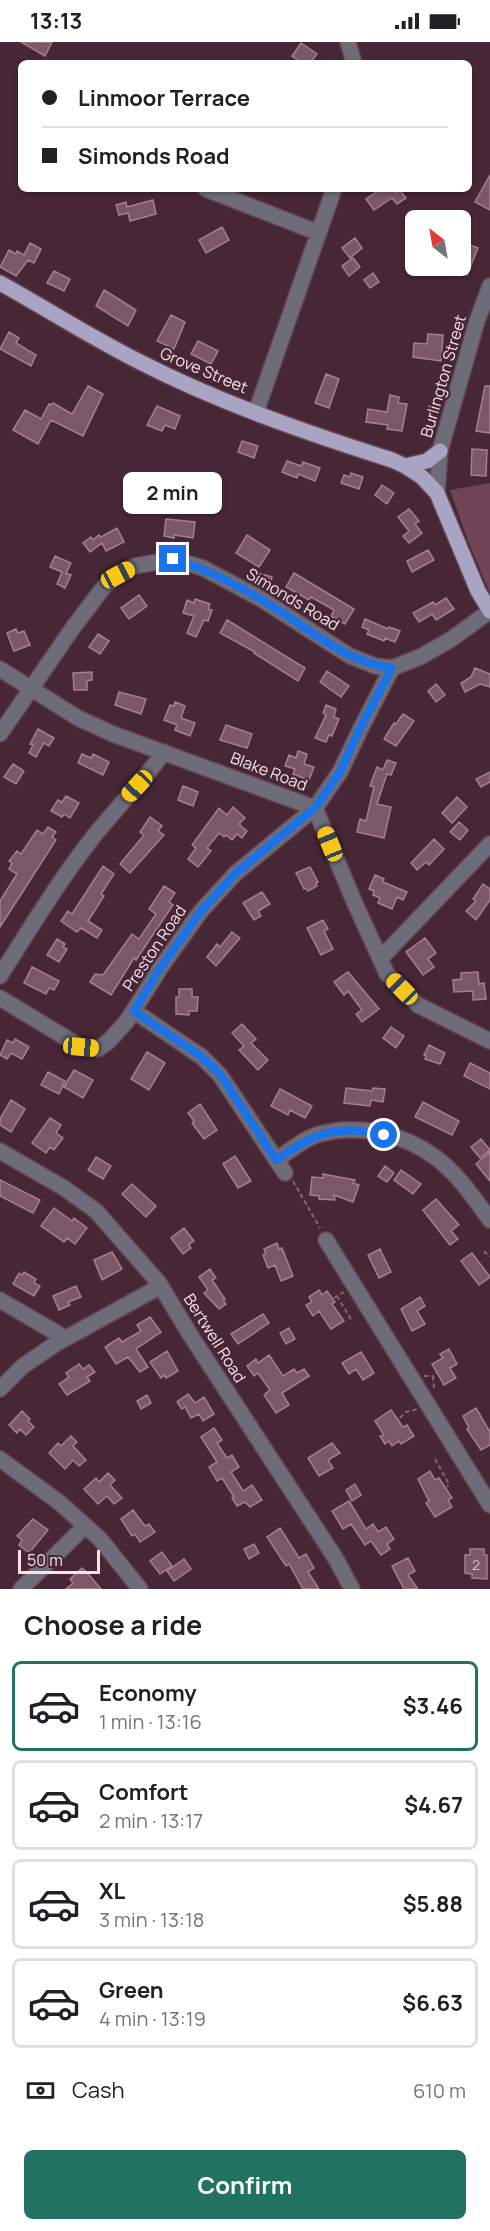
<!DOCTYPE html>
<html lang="en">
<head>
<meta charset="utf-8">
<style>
	body { margin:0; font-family:Manrope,sans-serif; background:#f2f2f2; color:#202124; height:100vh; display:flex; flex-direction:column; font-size:22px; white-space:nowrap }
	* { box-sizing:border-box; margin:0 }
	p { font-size:20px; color:#757577 }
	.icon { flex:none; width:33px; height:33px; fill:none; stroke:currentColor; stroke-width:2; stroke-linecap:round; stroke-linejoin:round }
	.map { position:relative; height:1547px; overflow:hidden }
	.details { display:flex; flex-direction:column; background:#fff; flex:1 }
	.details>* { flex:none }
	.banner { position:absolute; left:18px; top:18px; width:454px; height:132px; border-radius:9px; box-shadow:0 2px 4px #0004; display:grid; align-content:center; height:132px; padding:0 24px; background:#fff }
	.needle { width:39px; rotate:329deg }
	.fabs { position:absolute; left:405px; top:168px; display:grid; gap:12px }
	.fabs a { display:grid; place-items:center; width:66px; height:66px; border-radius:9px; background:#fff; box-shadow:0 2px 4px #0004; font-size:30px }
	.scale { position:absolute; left:18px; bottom:15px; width:82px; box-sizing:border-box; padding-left:6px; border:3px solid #f7e2ea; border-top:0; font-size:16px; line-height:21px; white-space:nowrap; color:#f7e2ea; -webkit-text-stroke:4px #472735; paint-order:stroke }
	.end { position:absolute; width:27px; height:27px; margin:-14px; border:8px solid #1a73e8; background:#fff; box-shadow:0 0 0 3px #fff }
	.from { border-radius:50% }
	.bubble { position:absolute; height:42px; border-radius:9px; background:#fff; box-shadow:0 2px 4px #0004; font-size:20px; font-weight:700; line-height:42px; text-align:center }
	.car { position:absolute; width:18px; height:36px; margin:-18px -9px; border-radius:8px; box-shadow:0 0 4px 2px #0007; background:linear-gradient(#f5c518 24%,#345 0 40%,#f5c518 0 76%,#345 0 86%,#f5c518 0) }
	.banner b { display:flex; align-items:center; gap:21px; height:57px; font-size:22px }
	.banner b+b { border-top:2px solid #e0e0e0 }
	.banner i { width:15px; height:15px; background:#202124 }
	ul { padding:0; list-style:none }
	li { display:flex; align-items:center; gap:18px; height:90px; margin:0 12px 9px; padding:0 12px; border:3px solid #e0e0e0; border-radius:9px }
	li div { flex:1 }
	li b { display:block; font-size:22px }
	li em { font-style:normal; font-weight:700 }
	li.active { border-color:#227262 }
	li>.icon { width:54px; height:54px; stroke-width:1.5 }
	h2 { padding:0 24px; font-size:27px; line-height:72px }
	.pay { display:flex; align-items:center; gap:15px; height:66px; padding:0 24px; font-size:22px }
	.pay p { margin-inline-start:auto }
	.action { display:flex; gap:12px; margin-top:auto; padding:12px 24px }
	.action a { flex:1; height:69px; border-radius:9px; background:#227262; color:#fff; font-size:24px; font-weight:700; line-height:69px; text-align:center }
	.status { display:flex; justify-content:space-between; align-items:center; height:42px; padding:0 30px; background:#fff; direction:ltr }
	.status svg { height:16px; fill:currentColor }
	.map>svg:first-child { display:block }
	.green { fill:#714357 }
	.building { fill:#7c5866; stroke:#a57f8e; stroke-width:1.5 }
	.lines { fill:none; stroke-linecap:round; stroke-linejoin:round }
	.minor-casing { stroke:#634552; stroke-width:18 }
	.major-casing { stroke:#634552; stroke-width:18 }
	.path { stroke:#826571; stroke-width:2; stroke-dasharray:4.5 3; stroke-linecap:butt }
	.minor { stroke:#6e6c7b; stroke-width:15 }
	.major { stroke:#a9a4c2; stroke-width:15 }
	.route { stroke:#1a73e8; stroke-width:8 }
	.labels { text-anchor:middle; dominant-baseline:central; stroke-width:4.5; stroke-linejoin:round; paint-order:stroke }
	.number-label { font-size:14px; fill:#d8c0c9 }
	.street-label { font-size:16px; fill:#f7e2ea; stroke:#472735 }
</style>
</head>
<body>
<div class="status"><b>13:13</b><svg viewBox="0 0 49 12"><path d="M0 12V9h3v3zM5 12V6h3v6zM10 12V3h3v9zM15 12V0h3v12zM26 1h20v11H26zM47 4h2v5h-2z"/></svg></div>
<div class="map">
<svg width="490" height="1547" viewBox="0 0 490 1547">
	<rect width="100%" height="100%" fill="#472735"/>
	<path class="green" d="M490,441V551L468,499L450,448Z"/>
	<path class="building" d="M21,0H52L45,14Z
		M301,1L317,12L310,21H302L292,14Z
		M490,133V168L475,160Z
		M381,147H393L396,151L400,148L406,156L397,162L392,156L374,168L366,157Z
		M153,158L156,172L130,179L128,171L119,173L116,163L126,160L127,165Z
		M222,185L229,198L206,211L199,198Z
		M355,196L362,206L350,216L342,206Z
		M30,201L41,207L34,221L28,218L16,234L0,225L9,208L16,212L17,209L24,213Z
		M464,201L478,206L467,233L460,230V211Z
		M353,216L360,225L349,234L342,224Z
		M54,229L70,237L64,249L47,241Z
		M373,231L379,240L370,246L364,238Z
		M104,248L136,268L128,284L96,264Z
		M171,273L185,280L174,307L157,299Z
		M9,290L19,296L16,301L36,313L31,324L0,307Z
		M428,292L443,293L441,319L413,315L414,301L427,302Z
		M198,299L218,309L211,322L191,312Z
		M326,332L339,337L329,366L315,361Z
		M88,344L103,352L83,394L51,378L38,402L13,388L25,368L41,377L49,362L51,363L53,361L72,372Z
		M485,344H490V391L476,389Z
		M390,353L399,355L398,361L407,362L402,389L387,387L388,383L366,380L368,367L387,370Z
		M157,364L180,374L175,387L165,383L162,389L147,383Z
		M242,399L258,404L254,416L238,410Z
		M472,407L487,408L486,434L471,433Z
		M287,419L301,424L303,420L320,426L315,439L298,432L297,436L282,430Z
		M351,431L363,435L359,447L341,441L344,433L350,435Z
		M382,443L394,451L387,462L375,453Z
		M409,467L419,479L415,482L422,491L409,501L403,494L409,489L398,475Z
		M166,477L195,480L193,496L174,493V496L164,494Z
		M117,486L124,500L106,509L102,501L90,510L83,501L91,495L93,498L99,493L101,495Z
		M247,493L270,508L259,525L236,511Z
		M428,508L434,518L412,530L407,519Z
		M55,514L71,521L66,531L71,533L65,546L57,542L62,530L50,525Z
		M294,531L354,567L345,582L331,574L334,568L311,555L309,558L286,545Z
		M262,532L272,535L268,548L257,544Z
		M139,553L147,564L129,577L121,566Z
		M446,556L454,567L436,578L432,572L419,580L413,571L433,560L435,563Z
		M195,557L210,562L208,567L212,568L208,579L204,578L196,595L187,591L194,574L183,571L187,558L194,561Z
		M365,577L388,587L389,585L400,589L395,600L385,596L384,599L367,592L369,588L362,585Z
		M227,578L305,626L298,639L254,611L255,610L220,591Z
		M16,587L18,591L24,589L30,603L14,609L7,591Z
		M98,592L109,599L100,612L89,605Z
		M475,626L490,632V645L480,642L465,650L461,641L471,635Z
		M327,629L349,644L341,655L320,640Z
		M92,630V638L87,639V648H74L73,631Z
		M436,642L445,653L436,660L428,649Z
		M119,650L146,657L141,672L115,663Z
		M175,660L185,664L181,676L195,681L190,694L175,688L177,683L164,678L170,663L174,664Z
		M326,663L336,667L334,675L339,677L332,694L329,693L326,700L315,696L326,673L323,671Z
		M403,672L414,679L396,704L384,697L394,681L396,682Z
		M226,683L252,692L247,706L220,698Z
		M38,687L54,696L49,704L44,701L36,715L29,711L33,703L30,702Z
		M298,709L307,712L304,722L314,725L309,738L293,732L295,727L285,724L289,713L296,716Z
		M82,712L91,716L93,712L109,720L103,733L78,721Z
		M387,718L396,721L391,733L387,732L377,762L391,765L384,796L357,790L360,777L366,779L374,745L370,744L377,725L383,728Z
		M13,722L24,729L16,742L4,735Z
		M490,730V740L481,745L476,737Z
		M183,744L198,750L193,764L178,758Z
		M66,754L79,761L70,776L64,772L62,775L51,769L58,758L62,760Z
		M457,755L467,765L452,781L442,771Z
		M233,765L245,776L239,782L247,789L242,796L237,792L232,798L226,793L224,795L219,791L207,806L211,809L198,825L188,817L196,806L192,803L219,766L227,773Z
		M150,775L162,784L158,789L164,793L130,831L120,822L144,793L140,790Z
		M459,780L468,788L460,798L450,790Z
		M48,785L56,790L52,795L56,798L0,885V859L17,832L9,827L12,821L9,819L17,809L21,812L37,788L43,792Z
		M434,797L444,807L429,823L426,820L417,828L411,821Z
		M103,824L114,832L101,852L104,854L88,879L102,888L97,896L81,886L77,890L61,879L68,869L72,872Z
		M310,825L318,840L316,841L317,844L308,849L306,846L304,847L296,831Z
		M375,833L384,837L383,840L407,850L403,858L397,855L392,867L378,861L380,856L373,853L374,849L369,847Z
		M483,842L490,847V858L476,878L466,869L476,859L473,857Z
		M164,844L175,851L169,860L173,863L136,918L134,916L111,953L90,940L95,932L103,933L132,892L139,897L156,872L149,867Z
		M262,850L270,862L258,869L261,874L254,878L243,861Z
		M323,878L328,887L324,889L333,907L321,913L307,886Z
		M232,890L240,896L216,924L207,915L217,902L220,905Z
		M425,896L436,911L428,917L434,925L423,933L406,910Z
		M57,897L65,902L63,905L67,907L59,920L47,913Z
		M32,925L59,939L54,948L49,946L46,952L24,941Z
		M348,930L379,967L362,980L356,972L362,968L348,949L344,953L334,940Z
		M478,930L479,942L484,941L486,957L473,958V949L454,950L453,938L461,937V931Z
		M179,947H192V955H198L197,969H189V973L176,972V955H179Z
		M242,982L256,997L251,1001L268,1018L258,1028L239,1008L244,1004L232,991Z
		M391,985L404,994L396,1006L383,996Z
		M15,997L29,1005L22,1017L11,1011L7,1017L0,1013L7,998L13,1001Z
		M429,1003L445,1011L440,1022L425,1017L426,1014L424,1013Z
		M147,1010L165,1021L149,1048L131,1037Z
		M470,1021L490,1031V1047L464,1034Z
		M74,1028L93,1038L83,1056L64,1045Z
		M48,1030L65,1039L59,1052L41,1043Z
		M346,1046L372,1049L373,1046L385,1047L383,1060L371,1058L370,1064L344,1061Z
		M280,1047L312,1064L305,1076L290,1068L288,1073L271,1064Z
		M11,1058L25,1067L11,1090L0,1083V1077Z
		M423,1060L459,1079L452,1093L415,1075Z
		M200,1062L217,1088L204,1097L192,1081L194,1079L188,1071Z
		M50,1076L61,1083L56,1091L63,1096L54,1108L50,1105L46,1111L32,1101Z
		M481,1097L490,1108L480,1116L471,1105Z
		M490,1110V1139L476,1122Z
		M235,1114L251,1139L238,1146L223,1122Z
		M96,1115L111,1124L103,1137L88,1128Z
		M385,1124L394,1131L387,1140L378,1134Z
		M401,1128L421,1142L413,1152L394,1138Z
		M323,1132L355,1138L353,1141L359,1143L353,1160L334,1153L335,1158L319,1157V1154L310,1153L312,1135L323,1136Z
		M0,1138L40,1158L33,1171L0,1154Z
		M132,1142L156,1164L146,1175L122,1152Z
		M436,1157L459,1183L451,1189L458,1197L450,1203L423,1168Z
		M54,1166L72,1179L74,1176L87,1186L75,1202L67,1196L64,1200L41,1184Z
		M184,1186L194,1199L189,1202L191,1206L183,1212L171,1196Z
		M277,1201L279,1207L282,1206L293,1234L281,1239L275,1223L268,1226L263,1213L266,1212L264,1207Z
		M380,1207L391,1230L379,1236L368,1213Z
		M112,1210L122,1227L102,1238L94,1218Z
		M472,1211L490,1235L479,1243L461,1219Z
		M210,1227L216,1236L212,1238L225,1257L223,1258L226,1262L219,1267L204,1251L208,1248L199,1235Z
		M24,1230L36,1237L34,1241L40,1244L34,1254L13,1242L19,1231L22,1233Z
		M76,1244L81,1255L68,1260L70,1263L59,1268L53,1254Z
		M319,1248L322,1253L327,1249L335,1260L332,1262L344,1279L331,1287L319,1269L313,1274L306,1263L312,1260L309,1255Z
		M420,1255L425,1264L417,1269L425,1282L412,1289L401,1267Z
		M263,1272L269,1281L238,1302L231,1292Z
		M150,1275L161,1290L136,1307L148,1325L140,1330L128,1315L116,1322L105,1305L119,1296L122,1300L141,1289L137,1283Z
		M289,1286L295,1297L286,1302L280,1291Z
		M449,1307L457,1322L450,1326L456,1336L444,1343L432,1322L443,1316L440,1312Z
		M167,1309L178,1329L166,1336L164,1333L161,1336L150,1320Z
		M361,1310L374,1331L363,1338L356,1327L349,1332L342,1321Z
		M269,1313L283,1334L294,1327L297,1331L304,1327L309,1334L282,1351L289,1363L276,1371L264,1353L270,1348L258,1331L254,1334L247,1324L256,1317L258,1321Z
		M79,1322L83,1327L89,1323L95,1330L87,1335L90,1339L67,1353L59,1342L69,1335L66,1331Z
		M188,1352L195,1361L204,1355L214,1372L203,1379L199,1372L191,1376L185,1365L182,1367L177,1360Z
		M147,1353L151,1361L141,1367L137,1359Z
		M476,1366L490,1390V1403L481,1408L467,1387L469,1386L463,1374Z
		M391,1368L403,1385L407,1383L414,1394L401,1402L399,1399L392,1404L389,1399L385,1402L380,1394L384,1393L375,1379Z
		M22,1369L30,1377L28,1379L34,1385L26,1393L20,1387L17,1391L9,1383Z
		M214,1386L222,1398L217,1401L227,1416L232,1413L239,1425L231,1430L243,1449L252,1443L262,1458L250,1465L245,1460L237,1464L232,1456L234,1455L222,1436L217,1439L209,1425L217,1420L201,1395Z
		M71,1394L77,1400L73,1404L86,1418L79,1424L73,1418L65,1427L49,1411L58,1401L61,1404Z
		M332,1401L340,1411L328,1418L333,1426L319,1434L308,1416Z
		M430,1429L435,1438L439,1436L452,1456L448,1458L452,1465L435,1475L426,1461L429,1459L418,1437Z
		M108,1431L115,1438L110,1443L122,1456L114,1462L107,1454L98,1462L84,1447L96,1436L99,1440Z
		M355,1442L361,1453L352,1459L346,1448Z
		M349,1459L366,1487L373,1482L378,1490L386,1485L394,1497L387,1502L390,1507L381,1513L371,1499L365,1503L351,1482L343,1487L332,1469Z
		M133,1468L145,1484L149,1482L155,1490L140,1500L135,1492L132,1494L121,1477Z
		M33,1477L48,1488L29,1511L19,1503L22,1498L17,1494Z
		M280,1486L299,1516L306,1512L314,1526L308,1530L319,1547H303L289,1522L286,1524L267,1495Z
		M254,1502L259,1511L249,1517L244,1507Z
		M470,1507H484V1513H487V1537L472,1536V1532L465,1531V1513H470Z
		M162,1510L172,1524L160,1532L150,1519Z
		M408,1516L415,1529L408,1533L418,1547H404L392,1524Z
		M184,1517L191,1527L174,1539L167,1529Z
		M82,1526L90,1534L101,1547H66L73,1541L70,1537Z"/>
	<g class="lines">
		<g class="minor-casing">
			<path id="minor" d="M348,0L354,21
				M206,147L319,191
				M256,370L334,147
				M437,451L440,409L477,279L490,244
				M0,627L78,676L113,692L315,766L353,857L387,932L418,963L490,999
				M0,692L72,587L103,546L117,533L135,524L173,517L203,526L261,557L350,614L375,624L392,626L420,615L450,598L490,569
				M380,917L490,802
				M0,934C29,888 57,842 90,799C114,768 142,741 164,710
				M0,956L81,1005L98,1007L109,999L127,979L161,925L201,869L236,831L315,766L340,730L361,686L392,626
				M134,969L202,1015L220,1033L285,1131
				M0,1109L64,1146L96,1169L159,1241L191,1294L336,1517L352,1547
				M276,1118C290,1109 304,1096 320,1092C358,1081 404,1092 435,1115C457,1131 474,1156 490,1178
				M326,1198L490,1463
				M0,1258L65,1296
				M0,1347L23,1324L57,1301L161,1244
				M0,1417L60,1461L100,1497L140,1547
				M21,1547L85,1484"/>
		</g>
		<g class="major-casing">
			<path id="major" d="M0,241C47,267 92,296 140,320C220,361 307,391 392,418L405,424L422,435L437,451L478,549L490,569
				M405,424L427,419L440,409"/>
		</g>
		<path class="path" d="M293,1139L320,1186
			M484,1209L490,1215
			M337,1254L352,1279
			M334,1256L344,1250
			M424,1334H434
			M434,1346L433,1336L436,1331
			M400,1376L406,1370L418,1367
			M435,1417L449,1442L447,1445"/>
		<use href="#minor" class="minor"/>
		<use href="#major" class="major"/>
	</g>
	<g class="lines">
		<path class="route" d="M173,517C211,528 245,547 278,568C313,590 349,621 392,626L360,686L340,730L315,766L236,831L201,869L161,925L134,969L202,1015L220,1032L276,1118C316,1091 335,1082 384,1093"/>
	</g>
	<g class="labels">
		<g class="number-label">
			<text x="476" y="1522">2</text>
		</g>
		<g class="street-label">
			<text transform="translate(204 328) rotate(23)">Grove Street</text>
			<text transform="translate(443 334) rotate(-74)">Burlington Street</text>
			<text transform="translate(293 557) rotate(31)">Simonds Road</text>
			<text transform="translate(269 729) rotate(21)">Blake Road</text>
			<text transform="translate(154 906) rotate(-56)">Preston Road</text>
			<text transform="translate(215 1296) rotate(58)">Bertwell Road</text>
		</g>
	</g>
</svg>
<div class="fabs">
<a><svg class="needle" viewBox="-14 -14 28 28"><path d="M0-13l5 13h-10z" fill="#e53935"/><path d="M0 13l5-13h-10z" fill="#757577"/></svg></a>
</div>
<div class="scale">50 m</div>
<i class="end from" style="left:384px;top:1093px"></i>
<i class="end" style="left:173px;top:517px"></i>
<div class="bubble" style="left:123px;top:430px;width:99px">2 min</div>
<i class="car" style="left:118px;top:533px;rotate:62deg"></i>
<i class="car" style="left:137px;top:744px;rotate:223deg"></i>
<i class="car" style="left:330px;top:802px;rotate:338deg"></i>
<i class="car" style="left:402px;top:947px;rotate:315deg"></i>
<i class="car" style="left:81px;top:1005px;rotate:95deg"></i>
<div class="banner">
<b><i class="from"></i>Linmoor Terrace</b>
<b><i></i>Simonds Road</b>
</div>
</div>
<section class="details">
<h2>Choose a ride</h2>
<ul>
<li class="active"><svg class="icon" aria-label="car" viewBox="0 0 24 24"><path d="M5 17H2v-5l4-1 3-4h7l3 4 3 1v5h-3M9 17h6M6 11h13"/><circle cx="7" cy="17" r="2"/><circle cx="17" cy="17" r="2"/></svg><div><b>Economy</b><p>1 min · 13:16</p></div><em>$3.46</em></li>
<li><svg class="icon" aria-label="car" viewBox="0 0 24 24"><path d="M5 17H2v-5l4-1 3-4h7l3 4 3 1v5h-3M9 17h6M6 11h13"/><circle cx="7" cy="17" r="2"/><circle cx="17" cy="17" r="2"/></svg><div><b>Comfort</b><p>2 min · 13:17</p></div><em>$4.67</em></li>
<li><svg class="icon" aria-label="car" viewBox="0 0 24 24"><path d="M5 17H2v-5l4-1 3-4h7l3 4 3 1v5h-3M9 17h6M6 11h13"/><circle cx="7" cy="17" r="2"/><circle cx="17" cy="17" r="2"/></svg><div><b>XL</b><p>3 min · 13:18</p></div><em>$5.88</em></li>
<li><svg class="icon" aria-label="car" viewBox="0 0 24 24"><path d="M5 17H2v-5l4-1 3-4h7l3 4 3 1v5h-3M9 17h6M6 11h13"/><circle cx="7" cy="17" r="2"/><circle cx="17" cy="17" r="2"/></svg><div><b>Green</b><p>4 min · 13:19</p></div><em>$6.63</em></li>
</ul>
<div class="pay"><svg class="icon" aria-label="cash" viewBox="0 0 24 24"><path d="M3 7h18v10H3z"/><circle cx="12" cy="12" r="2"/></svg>Cash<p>610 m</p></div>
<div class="action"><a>Confirm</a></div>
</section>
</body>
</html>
